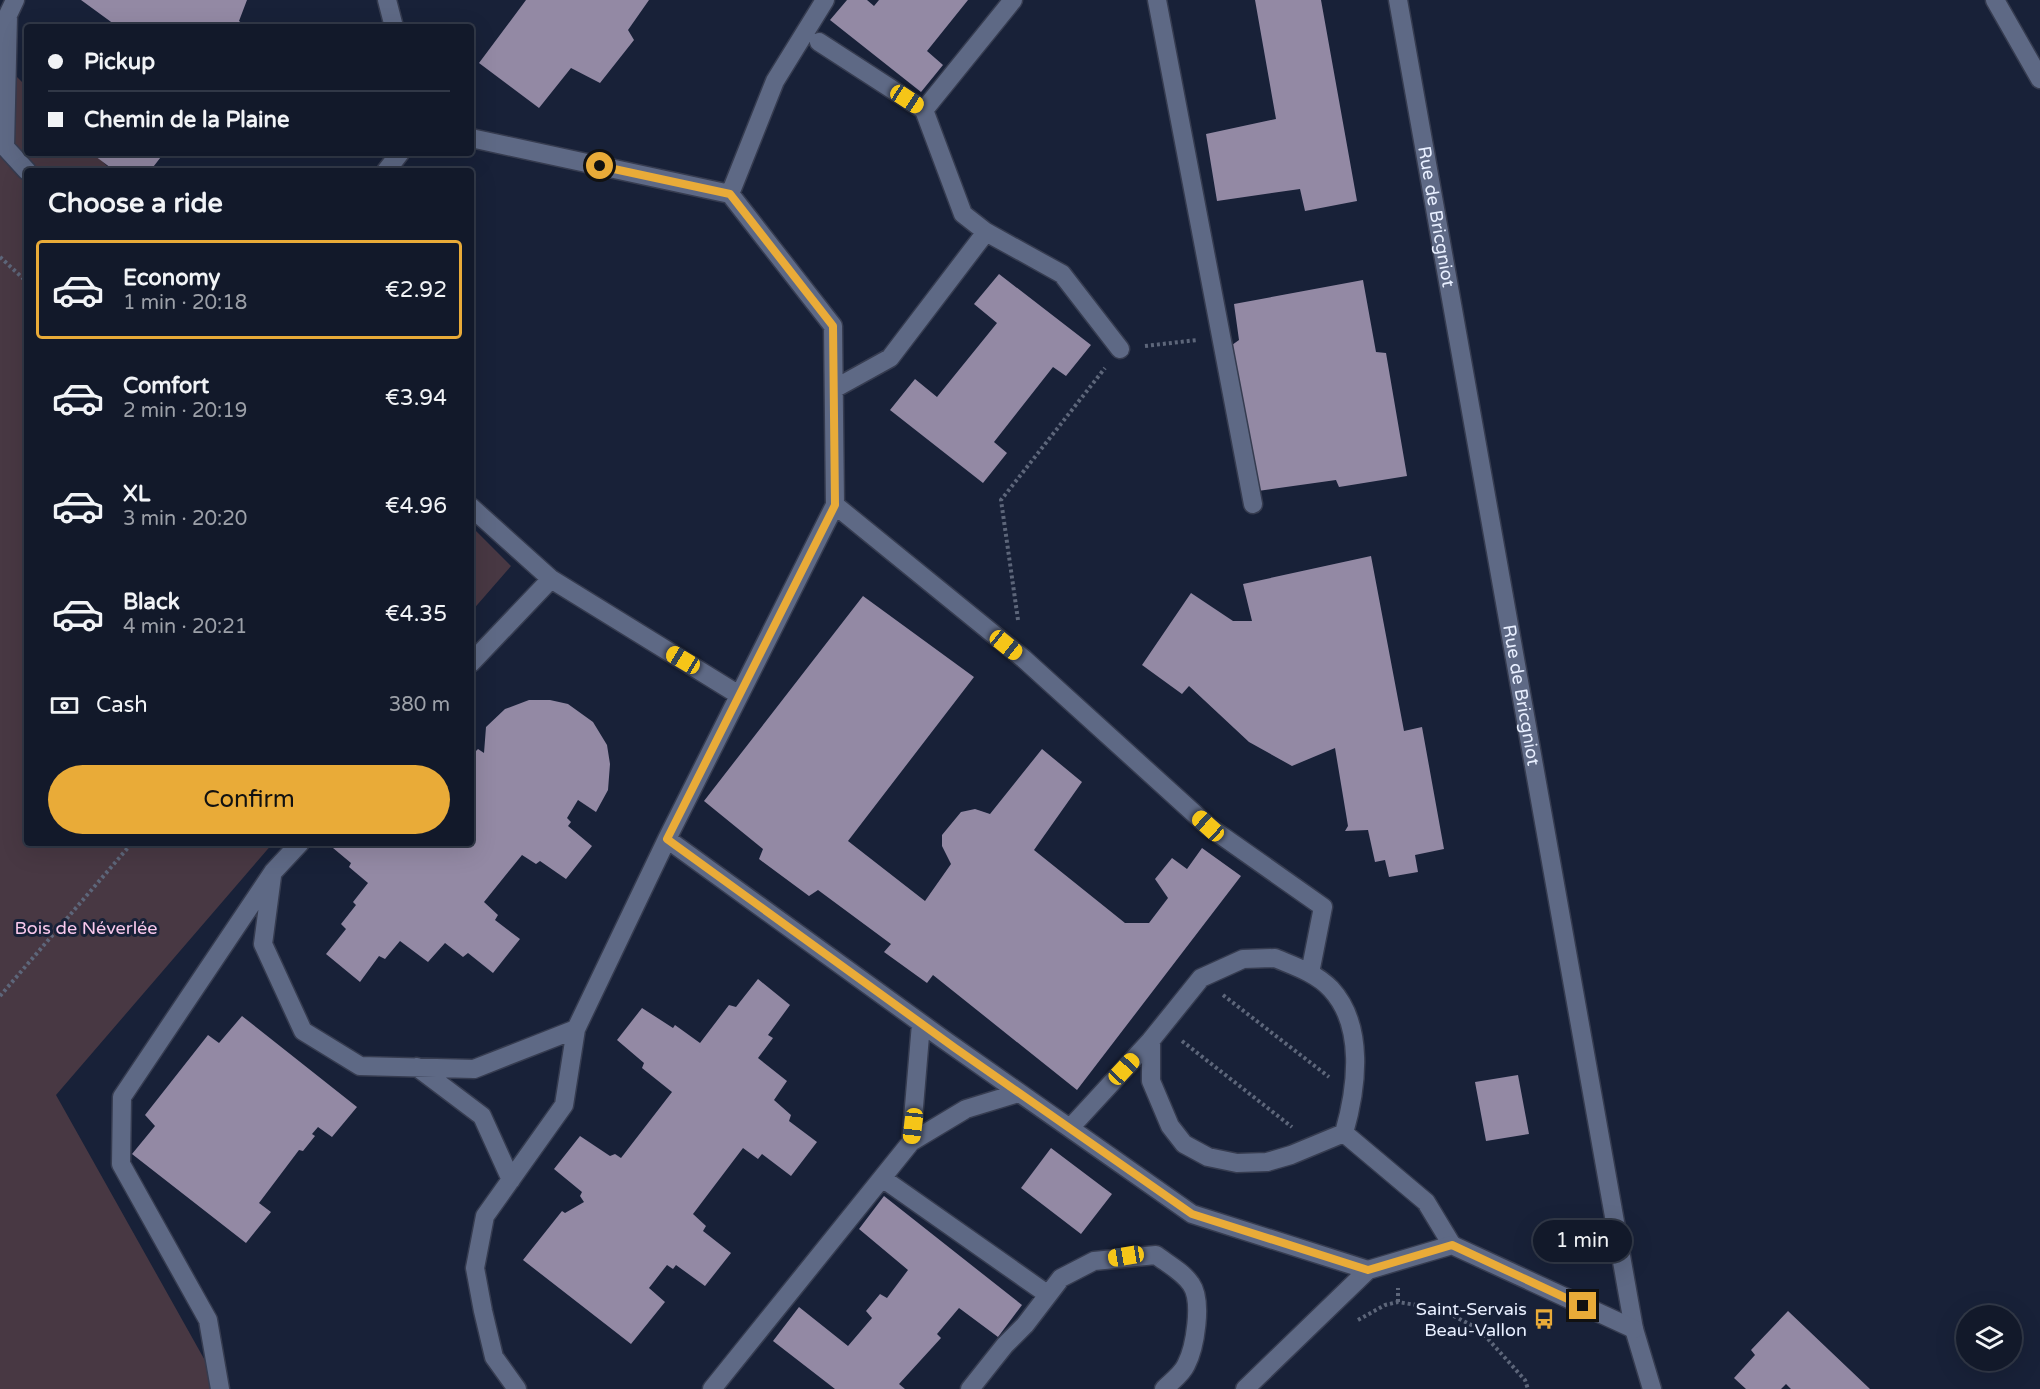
<!DOCTYPE html>
<html lang="en">
<head>
<meta charset="utf-8">
<style>
	body { margin:0; font-family:"Varela Round",sans-serif; background:#1f2636; color:#f1f3f6; height:100vh; display:flex; flex-direction:column; font-size:22px; white-space:nowrap }
	* { box-sizing:border-box; margin:0 }
	p { font-size:20px; color:#9ca0a8 }
	.icon { flex:none; width:33px; height:33px; fill:none; stroke:currentColor; stroke-width:2; stroke-linecap:round; stroke-linejoin:round }
	.map { position:relative; flex:1; overflow:hidden }
	.details { position:absolute; left:24px; top:168px; width:450px; height:678px; display:flex; flex-direction:column; background:#12192a; border-radius:6px; box-shadow:0 6px 24px #0002,0 0 0 2px #313847 }
	.details>* { flex:none }
	.hud { position:absolute; left:24px; top:24px; width:450px; height:132px; border-radius:6px; box-shadow:0 6px 24px #0002,0 0 0 2px #313847; display:grid; align-content:center; height:132px; padding:0 24px; background:#12192a }
	.controls { position:absolute; left:1956px; top:1305px; display:grid; gap:12px }
	.controls a { display:grid; place-items:center; width:66px; height:66px; border-radius:50%; background:#12192a; box-shadow:0 6px 24px #0002,0 0 0 2px #313847; font-size:30px }
	.end { position:absolute; width:27px; height:27px; margin:-14px; border:8px solid #e9ab38; background:#111; box-shadow:0 0 0 3px #111 }
	.from { border-radius:50% }
	.bubble { position:absolute; height:42px; border-radius:21px; background:#12192a; box-shadow:0 6px 24px #0002,0 0 0 2px #313847; font-size:20px; font-weight:600; line-height:42px; text-align:center }
	.car { position:absolute; width:18px; height:36px; margin:-18px -9px; border-radius:8px; box-shadow:0 0 4px 2px #0007; background:linear-gradient(#f5c518 24%,#345 0 40%,#f5c518 0 76%,#345 0 86%,#f5c518 0) }
	.hud b { display:flex; align-items:center; gap:21px; height:57px; font-size:22px }
	.hud b+b { border-top:2px solid #313847 }
	.hud i { width:15px; height:15px; background:#f1f3f6 }
	ul { padding:0; list-style:none }
	li { display:flex; align-items:center; gap:18px; height:99px; margin:0 12px 9px; padding:0 12px; border:3px solid transparent; border-radius:6px }
	li div { flex:1 }
	li b { display:block; font-size:22px }
	li em { font-style:normal; font-weight:600 }
	li.current { border-color:#e9ab38 }
	li>.icon { width:54px; height:54px; stroke-width:1.5 }
	h2 { padding:0 24px; font-size:27px; line-height:72px }
	.pay { display:flex; align-items:center; gap:15px; height:66px; padding:0 24px; font-size:22px }
	.pay p { margin-inline-start:auto }
	.button { display:flex; gap:12px; margin-top:auto; padding:12px 24px }
	.button a { flex:1; height:69px; border-radius:36px; background:#e9ab38; color:#111; font-size:24px; font-weight:600; line-height:69px; text-align:center }
	.map>svg:first-child { display:block }
	.green { fill:#483843 }
	.building { fill:#9389a4 }
	.lines { fill:none; stroke-linecap:round; stroke-linejoin:round }
	.lane-casing { stroke:#363c50; stroke-width:21 }
	.street-casing { stroke:#363c50; stroke-width:21 }
	.path { stroke:#5d667a; stroke-width:4; stroke-dasharray:3 3; stroke-linecap:butt }
	.lane { stroke:#5e6985; stroke-width:18 }
	.street { stroke:#5e6985; stroke-width:18 }
	.route { stroke:#e9ab38; stroke-width:8 }
	.labels { text-anchor:middle; dominant-baseline:central; stroke-width:6; stroke-linejoin:round; paint-order:stroke }
	.street-label { font-size:18px; fill:#e8efff; stroke:#182138 }
	.park-label { font-size:18px; fill:#f9c9ec; stroke:#182138 }
	.poi-label { font-size:18px; fill:#e8efff; stroke:#182138; text-anchor:end }
</style>
</head>
<body>
<div class="map">
<svg width="2040" height="1389" viewBox="0 0 2040 1389">
	<rect width="100%" height="100%" fill="#182138"/>
	<path class="green" d="M0,60L27,87V153H94L112,171H27V843H273L56,1095L221,1389H0Z
		M471,526L511,566L471,612Z"/>
	<path class="building" d="M81,0H247L239,21L247,27H118Z
		M526,0H649L628,30L634,40L600,83L571,68L539,108L479,63Z
		M847,0H867L874,6L879,0H968L927,51L943,65L921,92L830,20Z
		M1255,0H1321L1357,201L1305,211L1300,189L1217,201L1206,134L1276,119Z
		M91,153H164L150,171H115Z
		M999,274L1091,345L1066,376L1053,367L994,442L1007,453L983,483L890,410L915,379L937,397L997,323L974,304Z
		M1363,280L1376,352L1386,353L1407,476L1339,487L1336,480L1258,491L1232,345L1239,340L1234,304Z
		M1371,556L1404,731L1422,727L1444,849L1415,855L1418,872L1389,877L1385,860L1375,862L1368,830L1345,831L1348,826L1335,748L1292,766L1249,742L1189,686L1182,694L1142,665L1191,593L1233,621H1252L1243,584Z
		M863,596L974,677L848,841L925,901L951,864L942,846V835L961,812L975,809L990,814L1042,749L1082,782L1034,850L1125,923H1149L1168,898L1155,879L1172,858L1187,869L1202,848L1241,876L1077,1090L933,975L927,983L884,952L891,944L818,890L809,896L759,859L763,849L704,801Z
		M529,700H550L568,704L593,722L607,745L610,764L608,790L596,812L578,800L567,818L571,822L568,826L592,846L566,879L540,861L536,864L522,855L484,902L498,915L495,920L520,939L493,973L468,953L463,957L445,943L428,962L400,941L385,959L379,956L360,982L326,954L346,929L341,924L356,905L353,902L368,883L349,867L351,863L327,843H407L412,847L415,843H471V751L474,753L478,749L484,753L486,727L505,709Z
		M758,979L790,1005L768,1035L773,1038L758,1058L787,1081L774,1100L791,1115L789,1121L817,1142L791,1176L762,1154L758,1159L743,1148L693,1214L706,1226L703,1231L731,1253L705,1286L676,1265L673,1269L667,1265L649,1288L665,1302L631,1344L523,1260L562,1211L565,1213L584,1202L580,1196L582,1192L554,1169L580,1136L610,1156L615,1154L621,1158L672,1092L642,1068L644,1063L617,1040L642,1008L673,1028L675,1025L700,1043L729,1005L736,1007Z
		M242,1016L357,1107L332,1137L318,1127L312,1134L315,1136L303,1151L299,1150L259,1203L271,1212L246,1243L132,1154L155,1126L145,1115L208,1035L219,1043Z
		M1518,1075L1529,1134L1486,1141L1475,1082Z
		M1051,1148L1112,1194L1081,1234L1021,1188Z
		M884,1196L1022,1305L998,1337L959,1308L937,1334L941,1338L899,1384L905,1389H835L773,1341L799,1307L848,1346L872,1318L866,1311L880,1294L887,1298L908,1270L859,1229Z
		M1788,1311L1870,1389H1791L1786,1384L1781,1389H1746L1734,1378L1755,1355L1751,1350Z"/>
	<g class="lines">
		<g class="lane-casing">
			<path id="lane" d="M15,0L8,15L5,147L27,171
				M387,0L394,27
				M1157,0L1253,504
				M1995,0L2040,79
				M819,42L924,110L963,214L986,232
				M924,110L1013,0
				M471,138L730,194L833,326L835,505L667,839L576,1029L564,1105L485,1216L475,1268L483,1311L494,1357L517,1389
				M386,171L400,153
				M730,194L775,81L825,0
				M834,389L890,358L986,232L1062,274L1120,349
				M835,505L1024,659L1208,826L1323,907L1310,973
				M471,507L551,579L739,695
				M471,663L551,579
				M667,839L943,1039L1192,1214L1368,1270
				M272,876L263,944L303,1031L360,1066L474,1069L576,1029
				M1275,958C1294,966 1316,973 1331,989C1365,1026 1357,1088 1344,1133L1291,1155L1267,1162L1237,1163L1208,1157L1184,1144L1170,1126L1151,1081V1040L1201,978L1243,959Z
				M417,1067L482,1116L511,1180
				M1070,1128L1151,1040
				M1344,1133L1426,1202L1452,1245
				M911,1142L966,1109L1018,1093
				M882,1178L1047,1294
				M220,1389L208,1320L121,1164L122,1097L273,872L300,843
				M712,1389L911,1142L921,1024
				M970,1389L1005,1345L1025,1325L1061,1278L1094,1261L1156,1255C1168,1264 1183,1272 1191,1284C1203,1301 1195,1348 1186,1365C1182,1374 1171,1382 1164,1389"/>
		</g>
		<g class="street-casing">
			<g id="street">
				<path id="s1" d="M1398,0L1634,1329L1652,1389"/>
				<path d="M1245,1389L1368,1270L1452,1245L1634,1329"/>
			</g>
		</g>
		<path class="path" d="M0,257L27,282
			M1145,346L1197,340
			M1018,620L1001,500L1105,368
			M1223,995L1329,1077
			M0,996L132,843
			M1182,1041L1292,1127
			M1398,1302V1288
			M1358,1320L1385,1305L1398,1302L1440,1309L1479,1329L1525,1380L1528,1389"/>
		<use href="#lane" class="lane"/>
		<use href="#street" class="street"/>
	</g>
	<g class="lines">
		<path class="route" d="M600,166L730,194L833,326L835,505L667,839L955,1048L1192,1214L1368,1270L1452,1245L1583,1306"/>
	</g>
	<defs>
		<g id="bus-bare" transform="scale(1.62)"><path d="M-5-6H5V4H4V6H2V4H-2V6H-4V4H-5ZM-3.5-4V0h7V-4ZM-3.5 1.2v1.5H-2V1.2ZM2 1.2v1.5H3.5V1.2Z" fill="#e9ab38" stroke="#182138" stroke-width="2.5" paint-order="stroke"/></g>
	</defs>
	<g fill-rule="evenodd">
		<use href="#bus-bare" x="1544" y="1319"/>
	</g>
	<g class="labels">
		<g class="street-label">
			<text stroke="none"><textPath href="#s1" startOffset="220">Rue de Bricgniot</textPath></text>
			<text stroke="none"><textPath href="#s1" startOffset="706">Rue de Bricgniot</textPath></text>
		</g>
		<g class="park-label">
			<text x="86" y="928">Bois de Néverlée</text>
		</g>
		<g class="poi-label">
			<text x="1527" y="1309">Saint-Servais<tspan x="1527" dy="21">Beau-Vallon</tspan></text>
		</g>
	</g>
</svg>
<div class="controls">
<a><svg class="icon" aria-label="layers" viewBox="0 0 24 24"><path d="M12 4l9 5-9 5-9-5zM3 14l9 5 9-5"/></svg></a>
</div>
<i class="end from" style="left:600px;top:166px"></i>
<i class="end" style="left:1583px;top:1306px"></i>
<div class="bubble" style="left:1533px;top:1220px;width:99px">1 min</div>
<i class="car" style="left:907px;top:99px;rotate:123deg"></i>
<i class="car" style="left:1006px;top:645px;rotate:129deg"></i>
<i class="car" style="left:683px;top:660px;rotate:301deg"></i>
<i class="car" style="left:1208px;top:826px;rotate:312deg"></i>
<i class="car" style="left:1124px;top:1069px;rotate:43deg"></i>
<i class="car" style="left:913px;top:1126px;rotate:187deg"></i>
<i class="car" style="left:1126px;top:1256px;rotate:261deg"></i>
<div class="hud">
<b><i class="from"></i>Pickup</b>
<b><i></i>Chemin de la Plaine</b>
</div>
<section class="details">
<h2>Choose a ride</h2>
<ul>
<li class="current"><svg class="icon" aria-label="car" viewBox="0 0 24 24"><path d="M5 17H2v-5l4-1 3-4h7l3 4 3 1v5h-3M9 17h6M6 11h13"/><circle cx="7" cy="17" r="2"/><circle cx="17" cy="17" r="2"/></svg><div><b>Economy</b><p>1 min · 20:18</p></div><em>€2.92</em></li>
<li><svg class="icon" aria-label="car" viewBox="0 0 24 24"><path d="M5 17H2v-5l4-1 3-4h7l3 4 3 1v5h-3M9 17h6M6 11h13"/><circle cx="7" cy="17" r="2"/><circle cx="17" cy="17" r="2"/></svg><div><b>Comfort</b><p>2 min · 20:19</p></div><em>€3.94</em></li>
<li><svg class="icon" aria-label="car" viewBox="0 0 24 24"><path d="M5 17H2v-5l4-1 3-4h7l3 4 3 1v5h-3M9 17h6M6 11h13"/><circle cx="7" cy="17" r="2"/><circle cx="17" cy="17" r="2"/></svg><div><b>XL</b><p>3 min · 20:20</p></div><em>€4.96</em></li>
<li><svg class="icon" aria-label="car" viewBox="0 0 24 24"><path d="M5 17H2v-5l4-1 3-4h7l3 4 3 1v5h-3M9 17h6M6 11h13"/><circle cx="7" cy="17" r="2"/><circle cx="17" cy="17" r="2"/></svg><div><b>Black</b><p>4 min · 20:21</p></div><em>€4.35</em></li>
</ul>
<div class="pay"><svg class="icon" aria-label="cash" viewBox="0 0 24 24"><path d="M3 7h18v10H3z"/><circle cx="12" cy="12" r="2"/></svg>Cash<p>380 m</p></div>
<div class="button"><a>Confirm</a></div>
</section>
</div>
</body>
</html>
